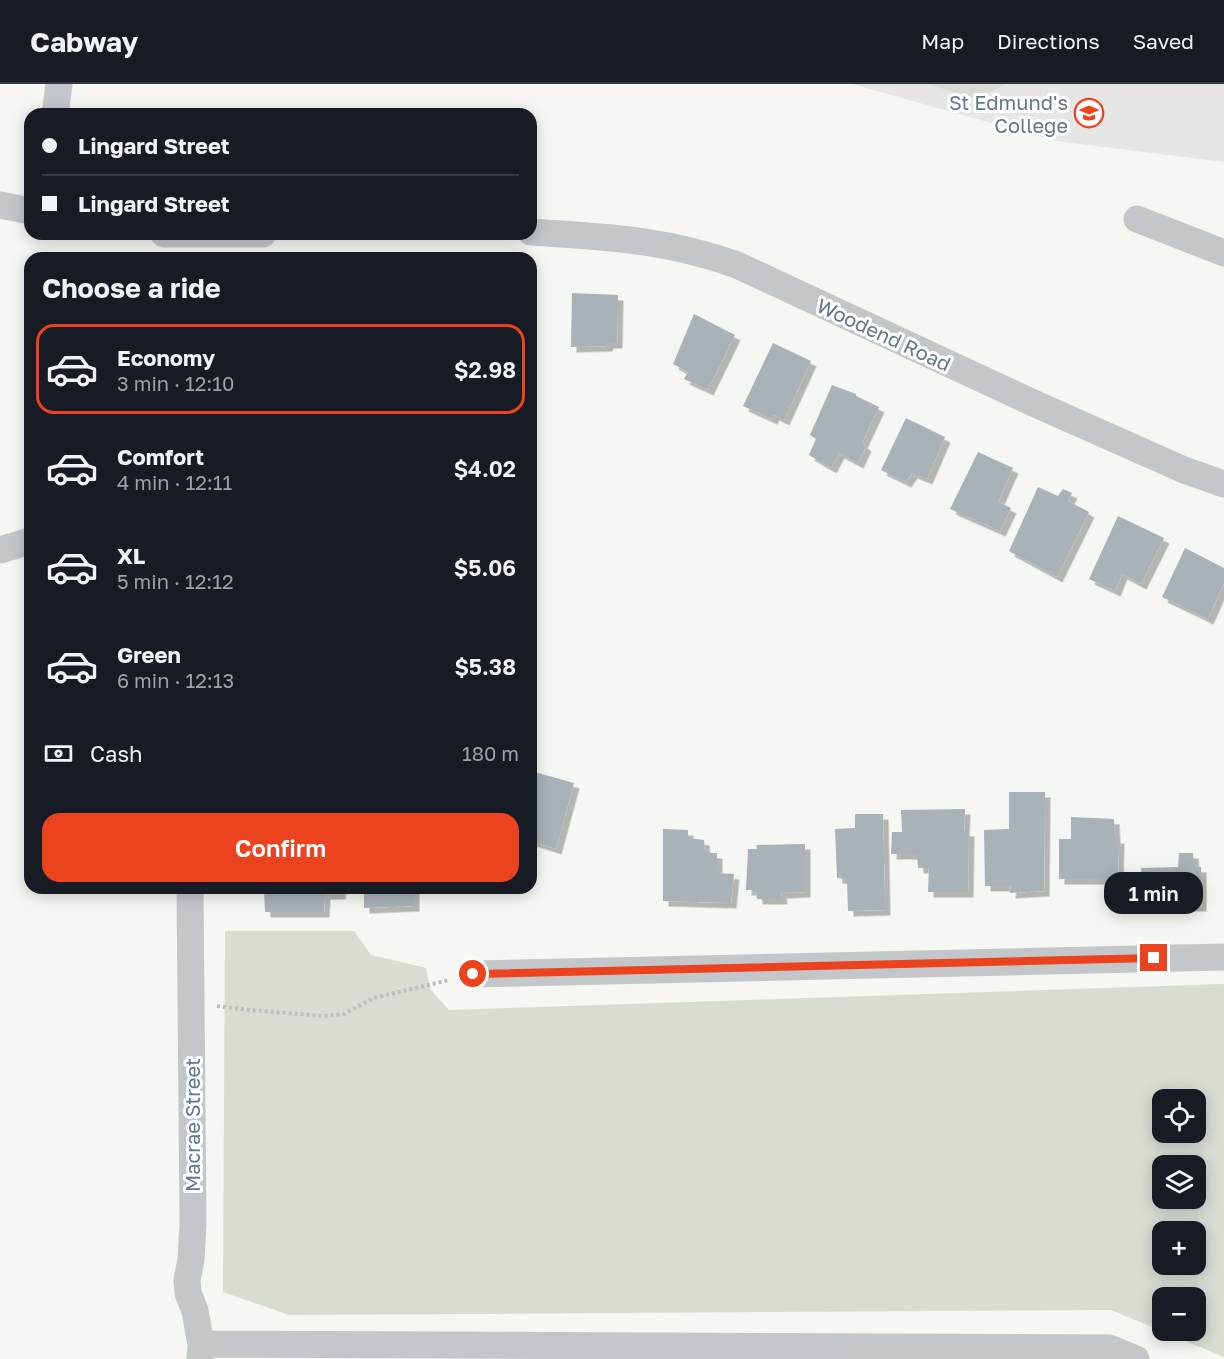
<!DOCTYPE html>
<html lang="en">
<head>
<meta charset="utf-8">
<style>
	body { margin:0; font-family:"Golos Text",sans-serif; background:#20242c; color:#f1f3f6; height:100vh; display:flex; flex-direction:column; font-size:22px; white-space:nowrap }
	* { box-sizing:border-box; margin:0 }
	p { font-size:20px; color:#9ea1a6 }
	.icon { flex:none; width:33px; height:33px; fill:none; stroke:currentColor; stroke-width:2; stroke-linecap:round; stroke-linejoin:round }
	.map { position:relative; flex:1; overflow:hidden }
	.panel { position:absolute; left:24px; top:168px; width:513px; height:642px; display:flex; flex-direction:column; background:#171b24; border-radius:18px; box-shadow:0 3px 15px #0003 }
	.panel>* { flex:none }
	.guide { position:absolute; left:24px; top:24px; width:513px; height:132px; border-radius:18px; box-shadow:0 3px 15px #0003; display:grid; align-content:center; height:132px; padding:0 18px; background:#171b24 }
	.buttons { position:absolute; left:1152px; top:1005px; display:grid; gap:12px }
	.buttons a { display:grid; place-items:center; width:54px; height:54px; border-radius:12px; background:#171b24; box-shadow:0 3px 15px #0003; font-size:30px }
	.end { position:absolute; width:27px; height:27px; margin:-14px; border:8px solid #eb431d; background:#fff; box-shadow:0 0 0 3px #fff }
	.from { border-radius:50% }
	.bubble { position:absolute; height:42px; border-radius:18px; background:#171b24; box-shadow:0 3px 15px #0003; font-size:20px; font-weight:600; line-height:42px; text-align:center }
	.guide b { display:flex; align-items:center; gap:21px; height:57px; font-size:22px }
	.guide b+b { border-top:2px solid #363941 }
	.guide i { width:15px; height:15px; background:#f1f3f6 }
	ul { padding:0; list-style:none }
	li { display:flex; align-items:center; gap:18px; height:90px; margin:0 12px 9px; padding:0 6px; border:3px solid transparent; border-radius:18px }
	li div { flex:1 }
	li b { display:block; font-size:22px }
	li em { font-style:normal; font-weight:600 }
	li.active { border-color:#eb431d }
	li>.icon { width:54px; height:54px; stroke-width:1.5 }
	h2 { padding:0 18px; font-size:27px; line-height:72px }
	.pay { display:flex; align-items:center; gap:15px; height:66px; padding:0 18px; font-size:22px }
	.pay p { margin-inline-start:auto }
	.button { display:flex; gap:12px; margin-top:auto; padding:12px 18px }
	.button a { flex:1; height:69px; border-radius:18px; background:#eb431d; color:#fff; font-size:24px; font-weight:600; line-height:69px; text-align:center }
	header { display:flex; align-items:center; gap:36px; box-sizing:border-box; height:84px; padding:0 30px; background:#171b24; border-bottom:2px solid #363941 }
	header strong { font-size:28px }
	nav { display:flex; gap:33px; margin-inline-start:auto; font-size:21px }
	.map>svg:first-child { display:block }
	.built { fill:#e6e7e5 }
	.green { fill:#d7ddd3; fill-rule:evenodd }
	.building { fill:#a9b2b7; filter:url(#shadow) }
	.lines { fill:none; stroke-linecap:round; stroke-linejoin:round }
	.path { stroke:#bcbfc1; stroke-width:4; stroke-dasharray:3 3; stroke-linecap:butt }
	.minor { stroke:#c3c7ca; stroke-width:27 }
	.route { stroke:#eb431d; stroke-width:8 }
	.labels { text-anchor:middle; dominant-baseline:central; stroke-width:6; stroke-linejoin:round; paint-order:stroke }
	.poi-label { font-size:20px; fill:#637784; stroke:#fff; text-anchor:end }
	.street-label { font-size:20px; fill:#637784; stroke:#fff }
</style>
</head>
<body>
<header>
<strong>Cabway</strong>
<nav><a>Map</a><a>Directions</a><a>Saved</a></nav>
</header>
<div class="map">
<svg width="1224" height="1275" viewBox="0 0 1224 1275">
	<defs>
		<filter id="shadow"><feDropShadow dx="5.5" dy="5.5" stdDeviation="0" flood-color="#0004"/></filter>
	</defs>
	<rect width="100%" height="100%" fill="#f6f6f2"/>
	<path class="built" d="M852,0H1224V78L1056,57Z"/>
	<path class="green" d="M927,0H1007L977,15Z
		M225,847H354L371,871L426,884L430,905L449,926L1224,900V1273L1111,1226L289,1231L223,1208ZM1162,1016H1196V1048H1162ZM1162,1082H1196V1114H1162ZM1162,1148H1196V1180H1162ZM1162,1214H1196V1246H1162Z"/>
	<path class="building" d="M572,209L618,211L617,259H608L607,262L571,263Z
		M694,230L735,251L708,306L684,295L688,288L673,280Z
		M773,259L811,277L784,336L774,331L772,335L743,322Z
		M832,301L856,310V312L879,323L862,359L866,362L858,379L839,369L831,384L809,371L816,355L810,351Z
		M906,334L945,353L927,395L912,389L906,398L881,386Z
		M978,368L1013,384L998,418L1011,424L1000,447L950,425Z
		M1038,403L1058,412L1063,405L1072,409L1068,417L1089,428L1057,493L1009,467Z
		M1118,432L1164,454L1141,500L1122,490L1115,507L1089,495Z
		M1185,464L1224,484V499L1208,535L1162,513Z
		M531,687L574,699L556,765L531,757Z
		M1009,708H1045L1044,807L1010,809L1011,802H985L984,746L1009,745Z
		M965,725L964,747H969L968,808H928L929,784H918L917,770H891L892,748H902L901,726Z
		M855,730H883L885,826L848,827L847,795L837,794L835,745L855,744Z
		M1071,733L1114,735L1115,754H1119L1118,795H1059V755H1071Z
		M663,745L688,746V754L704,756L705,769H717V789L734,790L731,819L663,817Z
		M805,760V808L781,809L782,815H757L756,806H746L748,765H757L756,761Z
		M1179,769H1193L1194,783H1201V822H1132V795H1142L1141,784L1178,783Z
		M265,804H341L340,810H325L324,828H265L264,806Z
		M364,804H414V822L364,824Z"/>
	<g class="lines">
		<path class="path" d="M217,922L249,926L324,932L344,930L374,914L449,896"/>
		<path class="minor" d="M55,30L59,0
			M0,121L30,127
			M1137,135L1224,169
			M531,148C605,153 666,155 737,181L1031,318L1184,386L1224,400
			M164,150H263
			M0,466L30,457
			M190,804L193,1139L191,1176L187,1196L188,1209L195,1227L201,1260L200,1275
			M473,890L1224,873
			M201,1260L1109,1264L1136,1275"/>
	</g>
	<g class="lines">
		<path class="route" d="M473,890L1154,874"/>
	</g>
	<defs>
		<g id="school-ring" transform="scale(1.5)"><circle r="9.5" fill="#fff" stroke="#eb431d" stroke-width="1.5"/><path d="M0-5L7-2L0 1L-7-2ZM-4 1L0 2.5L4 1V4Q0 6-4 4Z" fill="#eb431d"/></g>
	</defs>
	<g fill-rule="evenodd">
		<use href="#school-ring" x="1089" y="29"/>
	</g>
	<g class="labels">
		<g class="poi-label">
			<text x="1068" y="18">St Edmund's<tspan x="1068" dy="23">College</tspan></text>
		</g>
		<g class="street-label">
			<text transform="translate(884 250) rotate(25)">Woodend Road</text>
			<text transform="translate(192 1041) rotate(-90)">Macrae Street</text>
		</g>
	</g>
</svg>
<div class="buttons">
<a><svg class="icon" aria-label="locate" viewBox="0 0 24 24"><circle cx="12" cy="12" r="6"/><path d="M12 2v4M12 18v4M2 12h4M18 12h4"/></svg></a>
<a><svg class="icon" aria-label="layers" viewBox="0 0 24 24"><path d="M12 4l9 5-9 5-9-5zM3 14l9 5 9-5"/></svg></a>
<a>+</a>
<a>−</a>
</div>
<i class="end from" style="left:473px;top:890px"></i>
<i class="end" style="left:1154px;top:874px"></i>
<div class="bubble" style="left:1104px;top:788px;width:99px">1 min</div>
<div class="guide">
<b><i class="from"></i>Lingard Street</b>
<b><i></i>Lingard Street</b>
</div>
<section class="panel">
<h2>Choose a ride</h2>
<ul>
<li class="active"><svg class="icon" aria-label="car" viewBox="0 0 24 24"><path d="M5 17H2v-5l4-1 3-4h7l3 4 3 1v5h-3M9 17h6M6 11h13"/><circle cx="7" cy="17" r="2"/><circle cx="17" cy="17" r="2"/></svg><div><b>Economy</b><p>3 min · 12:10</p></div><em>$2.98</em></li>
<li><svg class="icon" aria-label="car" viewBox="0 0 24 24"><path d="M5 17H2v-5l4-1 3-4h7l3 4 3 1v5h-3M9 17h6M6 11h13"/><circle cx="7" cy="17" r="2"/><circle cx="17" cy="17" r="2"/></svg><div><b>Comfort</b><p>4 min · 12:11</p></div><em>$4.02</em></li>
<li><svg class="icon" aria-label="car" viewBox="0 0 24 24"><path d="M5 17H2v-5l4-1 3-4h7l3 4 3 1v5h-3M9 17h6M6 11h13"/><circle cx="7" cy="17" r="2"/><circle cx="17" cy="17" r="2"/></svg><div><b>XL</b><p>5 min · 12:12</p></div><em>$5.06</em></li>
<li><svg class="icon" aria-label="car" viewBox="0 0 24 24"><path d="M5 17H2v-5l4-1 3-4h7l3 4 3 1v5h-3M9 17h6M6 11h13"/><circle cx="7" cy="17" r="2"/><circle cx="17" cy="17" r="2"/></svg><div><b>Green</b><p>6 min · 12:13</p></div><em>$5.38</em></li>
</ul>
<div class="pay"><svg class="icon" aria-label="cash" viewBox="0 0 24 24"><path d="M3 7h18v10H3z"/><circle cx="12" cy="12" r="2"/></svg>Cash<p>180 m</p></div>
<div class="button"><a>Confirm</a></div>
</section>
</div>
</body>
</html>
